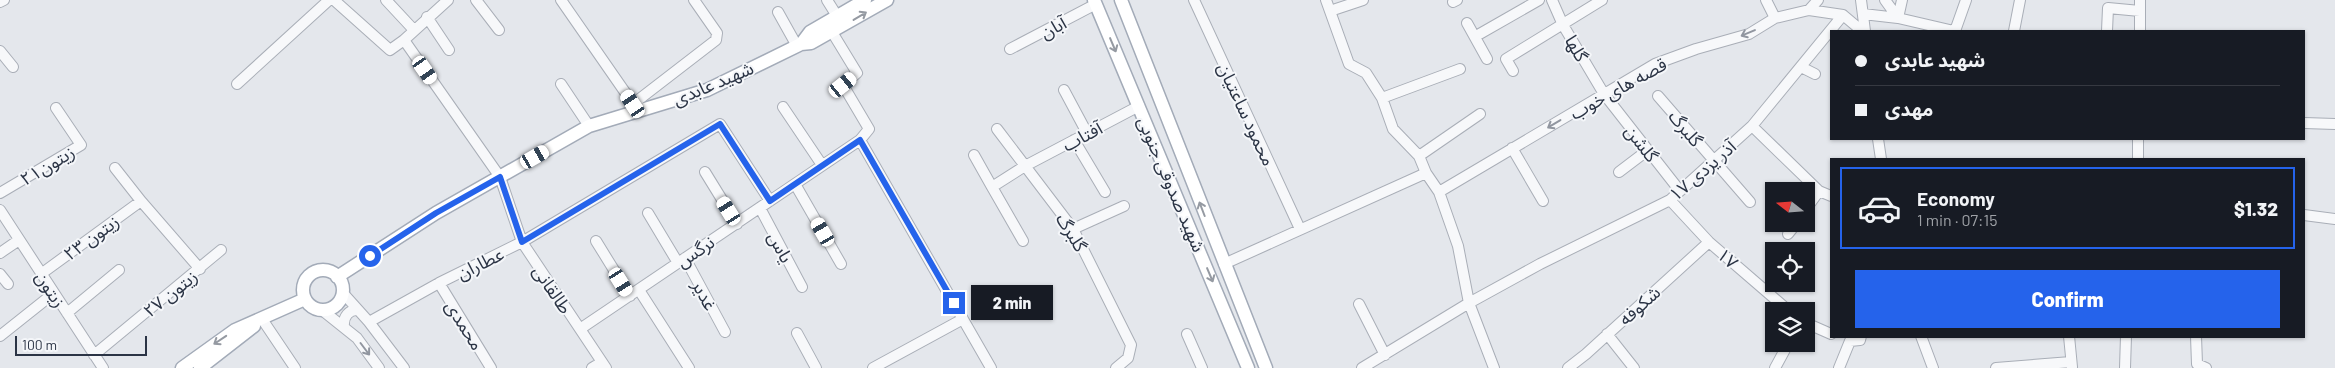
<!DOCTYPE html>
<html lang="en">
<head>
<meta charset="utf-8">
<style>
	body { margin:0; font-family:Barlow,"Noto Sans Arabic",sans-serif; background:#242831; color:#f1f3f6; height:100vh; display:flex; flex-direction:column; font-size:19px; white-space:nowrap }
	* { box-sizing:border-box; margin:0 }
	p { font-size:16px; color:#9ea1a6 }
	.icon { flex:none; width:28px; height:28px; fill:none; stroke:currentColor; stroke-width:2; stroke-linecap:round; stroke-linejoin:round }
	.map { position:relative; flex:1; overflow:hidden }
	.panel { position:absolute; left:1830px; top:158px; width:475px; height:180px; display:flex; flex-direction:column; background:#171b24; border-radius:0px; box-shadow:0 1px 4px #0004 }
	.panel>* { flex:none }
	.hud { position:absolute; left:1830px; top:30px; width:475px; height:110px; border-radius:0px; box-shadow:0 1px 4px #0004; display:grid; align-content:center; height:110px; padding:0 25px; background:#171b24 }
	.needle { width:32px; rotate:287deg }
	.controls { position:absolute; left:1765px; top:182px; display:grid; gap:10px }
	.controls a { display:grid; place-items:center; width:50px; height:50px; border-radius:0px; background:#171b24; box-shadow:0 1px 4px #0004; font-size:25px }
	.scale { position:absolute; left:15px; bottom:12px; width:132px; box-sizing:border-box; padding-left:5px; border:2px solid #2b3445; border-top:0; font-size:14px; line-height:18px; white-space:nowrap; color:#2b3445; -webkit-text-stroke:4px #f4f6f9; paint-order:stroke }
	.end { position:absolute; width:22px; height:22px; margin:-11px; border:6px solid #2563eb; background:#fff; box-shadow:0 0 0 2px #fff }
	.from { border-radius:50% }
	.bubble { position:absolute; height:35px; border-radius:0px; background:#171b24; box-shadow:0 1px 4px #0004; font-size:16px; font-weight:800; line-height:35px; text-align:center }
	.car { position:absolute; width:15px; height:30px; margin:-15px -8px; border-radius:6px; box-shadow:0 0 4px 1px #0007; background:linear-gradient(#fff 24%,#345 0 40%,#fff 0 76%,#345 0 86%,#fff 0) }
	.hud b { display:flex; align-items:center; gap:18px; height:48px; font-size:19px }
	.hud b+b { border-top:1px solid #363941 }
	.hud i { width:12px; height:12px; background:#f1f3f6 }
	ul { padding:9px 0 0; list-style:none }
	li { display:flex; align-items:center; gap:15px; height:82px; margin:0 10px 8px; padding:0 15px; border:2px solid transparent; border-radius:0px }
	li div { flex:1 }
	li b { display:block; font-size:19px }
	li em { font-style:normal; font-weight:800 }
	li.active { border-color:#2563eb }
	li>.icon { width:45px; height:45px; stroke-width:1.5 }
	.action { display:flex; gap:10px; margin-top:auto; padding:10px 25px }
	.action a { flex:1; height:58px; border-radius:0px; background:#2563eb; color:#fff; font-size:20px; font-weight:800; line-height:58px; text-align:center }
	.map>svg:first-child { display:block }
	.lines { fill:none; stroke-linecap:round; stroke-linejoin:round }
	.minor-casing { stroke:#a9aeb7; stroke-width:12 }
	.major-casing { stroke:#a3abb8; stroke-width:15 }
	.minor { stroke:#f7f8fa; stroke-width:10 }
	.major { stroke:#fff; stroke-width:12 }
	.oneway { stroke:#959aa2 }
	.oneway2 { stroke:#9196a0 }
	.route { stroke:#2563eb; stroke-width:6 }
	.labels { text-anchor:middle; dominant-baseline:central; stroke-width:4; stroke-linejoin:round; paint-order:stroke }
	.street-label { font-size:18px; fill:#2b3445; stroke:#f4f6f9 }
</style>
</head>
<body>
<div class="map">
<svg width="2335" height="368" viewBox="0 0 2335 368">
	<rect width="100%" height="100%" fill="#e4e7ec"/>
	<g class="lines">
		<g class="minor-casing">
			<path id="minor" d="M334,0L390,50L404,40L500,177L522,242L606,368
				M386,0L413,29
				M476,0L499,30
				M561,0L636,108
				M827,0L837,16
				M1194,0L1300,229
				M1326,0L1349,64L1366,73L1382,98L1393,129L1419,156L1426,173L1439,192L1458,246L1469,303L1494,368
				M1552,0L1563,25L1604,94L1680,191
				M1766,0L1775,18
				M1861,0L1865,31
				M1885,0L1898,18
				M0,2L4,0
				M1453,2L1457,0
				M1809,10L1818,0
				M1330,11L1363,0
				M778,12L797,46
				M1863,14L1898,18L1954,31
				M427,17L449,50
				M1898,18L1902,0
				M1467,23L1487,59
				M1955,31L1966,0
				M2014,31L2020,0
				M2107,31L2108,8L2140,11
				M2140,31V0
				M1476,36L1539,0
				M404,40L448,0
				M1010,49L1096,4
				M0,51L13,67
				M1801,67L1815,74
				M1513,71L1506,59L1602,0
				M237,84L329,0
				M561,84L589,126
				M1064,90L1087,133
				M1658,96L1750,202
				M1382,98L1460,69
				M633,104L716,40L717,33L694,0
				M783,107L822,165
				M2304,123L2335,124
				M1752,126L1819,191L1831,196
				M997,129L1073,229L1131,345L1128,358L1116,368
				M1878,139L1881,159
				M860,140L991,368
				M1074,140L1105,192
				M1512,148L1543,201
				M974,155L992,187L1025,166L1139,106
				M1419,156L1480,114
				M2138,159V139
				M115,168L141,201
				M705,172L737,224
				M1619,172L1648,150
				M795,184L841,264
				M992,187L1023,241
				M1439,192L1655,64L1696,49L1749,34L1775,18L1809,10L1843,15L1862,31
				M0,193L81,145L56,108
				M1670,200L1709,242L1789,311
				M760,208L802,287
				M1806,209L1819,191
				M0,210L103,368
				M648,213L678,263
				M2304,215L2335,219
				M1073,229L1124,206
				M1788,234L1796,224
				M596,241L630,296
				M0,253L19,240
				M685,258L725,332
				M1224,264L1426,173
				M0,274L8,284
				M41,274L141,201L200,269
				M439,283L491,368
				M639,290L689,368
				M342,292L369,322L404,368
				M1359,304L1385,355
				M322,310L357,338L379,368
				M67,313L119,270
				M262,319L295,368
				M369,322L439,283L522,242L720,124L770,201
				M1806,323L1831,334
				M344,326C343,317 349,309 358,310
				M580,329L860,140L869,129L843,85L857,73L832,32
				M797,333L816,368
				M1187,334L1202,368
				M1607,334L1634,368
				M0,336L54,293
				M1921,336L1933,368
				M2069,336L2072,367
				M2196,336L2197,364L2206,368
				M1850,341L1860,340L1861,336
				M94,355L221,250
				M592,368L602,362
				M873,368L963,319
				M1362,368L1469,303L1540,264L1670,200L1752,126L1843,15
				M1568,368L1586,354L1709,242
				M1775,368L1788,344
				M1839,368L1850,341
				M1996,368L2071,362
				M2125,368L2126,336"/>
		</g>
		<g class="major-casing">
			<path id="major" d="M1094,0L1248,368
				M1121,0L1266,368
				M801,44L810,32L865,0
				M303 290a20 20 0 1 1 40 0a20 20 0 1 1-40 0Z
				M337,277L436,213L589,126L707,90L801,44L811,43L887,0
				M182,368L235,330L305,299
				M200,368L254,326"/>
		</g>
		<use href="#minor" class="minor"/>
		<use href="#major" class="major"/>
	</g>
	<defs><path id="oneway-shaft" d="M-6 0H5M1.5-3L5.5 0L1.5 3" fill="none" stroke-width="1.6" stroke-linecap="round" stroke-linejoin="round" transform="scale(1.25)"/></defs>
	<g class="oneway">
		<use href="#oneway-shaft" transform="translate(860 16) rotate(-31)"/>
		<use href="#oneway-shaft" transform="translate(1113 45) rotate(67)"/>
		<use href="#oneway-shaft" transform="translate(1202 209) rotate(-111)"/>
		<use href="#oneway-shaft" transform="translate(1210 275) rotate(67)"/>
		<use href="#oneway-shaft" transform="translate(220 340) rotate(146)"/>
	</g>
	<g class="oneway2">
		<use href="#oneway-shaft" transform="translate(1748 33) rotate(157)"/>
		<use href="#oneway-shaft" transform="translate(1554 124) rotate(149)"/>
		<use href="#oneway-shaft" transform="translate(365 349) rotate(53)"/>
	</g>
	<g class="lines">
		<path class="route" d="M370,256L436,213L500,177L522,242L720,124L770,201L860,140L954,303"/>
	</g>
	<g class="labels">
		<g class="street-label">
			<text transform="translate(1053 27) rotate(-28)">آبان</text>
			<text transform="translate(1577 48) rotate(60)">گلها</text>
			<text transform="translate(713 83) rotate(-23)">شهید عابدی</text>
			<text transform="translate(1618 88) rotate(-29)">قصه های خوب</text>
			<text transform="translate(1247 114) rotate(65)">محمود ساعتیان</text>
			<text transform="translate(1686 128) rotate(50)">گلبرگ</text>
			<text transform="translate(1082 136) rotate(-28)">آفتاب</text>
			<text transform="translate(1642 143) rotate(52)">گلشن</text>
			<text transform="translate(47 165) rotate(-31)">زیتون۲۱</text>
			<text transform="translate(1702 170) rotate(-41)">آذر یزدی ۱۷</text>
			<text transform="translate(1172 184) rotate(67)">شهید صدوقی جنوبی</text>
			<text transform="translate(1072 232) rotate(58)">گلبرگ</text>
			<text transform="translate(91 237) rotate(-36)">زیتون ۲۳</text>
			<text transform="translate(781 247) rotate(62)">یاس</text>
			<text transform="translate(695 251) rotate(-34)">نرگس</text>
			<text transform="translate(1728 258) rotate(41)">۱۷</text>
			<text transform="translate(480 263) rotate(-26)">عطاران</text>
			<text transform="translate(51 289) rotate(57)">زیتون</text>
			<text transform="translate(553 289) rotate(56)">طالقانی</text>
			<text transform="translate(170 293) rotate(-39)">زیتون ۲۷</text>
			<text transform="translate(705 295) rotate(62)">غدیر</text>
			<text transform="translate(1639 305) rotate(-42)">شکوفه</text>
			<text transform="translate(465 325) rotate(58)">محمدی</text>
		</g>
	</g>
</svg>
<div class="controls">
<a><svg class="needle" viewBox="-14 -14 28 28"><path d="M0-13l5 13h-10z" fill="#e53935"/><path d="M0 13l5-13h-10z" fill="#9ea1a6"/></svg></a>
<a><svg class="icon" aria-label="locate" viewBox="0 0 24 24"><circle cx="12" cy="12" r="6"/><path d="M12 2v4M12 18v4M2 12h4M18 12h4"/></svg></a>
<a><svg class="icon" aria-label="layers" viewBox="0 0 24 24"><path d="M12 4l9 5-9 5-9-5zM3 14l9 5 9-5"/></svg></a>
</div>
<div class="scale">100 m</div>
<i class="end from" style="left:370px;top:256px"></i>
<i class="end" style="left:954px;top:303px"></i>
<div class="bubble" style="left:971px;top:285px;width:82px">2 min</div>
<i class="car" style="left:425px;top:70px;rotate:145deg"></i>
<i class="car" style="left:843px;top:85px;rotate:51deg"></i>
<i class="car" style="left:633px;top:104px;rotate:326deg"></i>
<i class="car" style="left:535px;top:157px;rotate:60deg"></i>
<i class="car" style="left:729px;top:211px;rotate:328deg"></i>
<i class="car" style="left:823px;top:232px;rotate:330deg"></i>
<i class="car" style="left:621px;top:282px;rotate:148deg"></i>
<div class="hud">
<b><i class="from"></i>شهید عابدی</b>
<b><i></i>مهدی</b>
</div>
<section class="panel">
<ul>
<li class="active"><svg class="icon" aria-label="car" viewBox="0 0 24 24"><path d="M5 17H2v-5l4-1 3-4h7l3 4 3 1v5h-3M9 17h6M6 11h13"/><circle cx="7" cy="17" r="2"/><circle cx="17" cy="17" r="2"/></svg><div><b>Economy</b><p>1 min · 07:15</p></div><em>$1.32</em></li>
</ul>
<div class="action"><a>Confirm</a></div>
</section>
</div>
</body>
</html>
